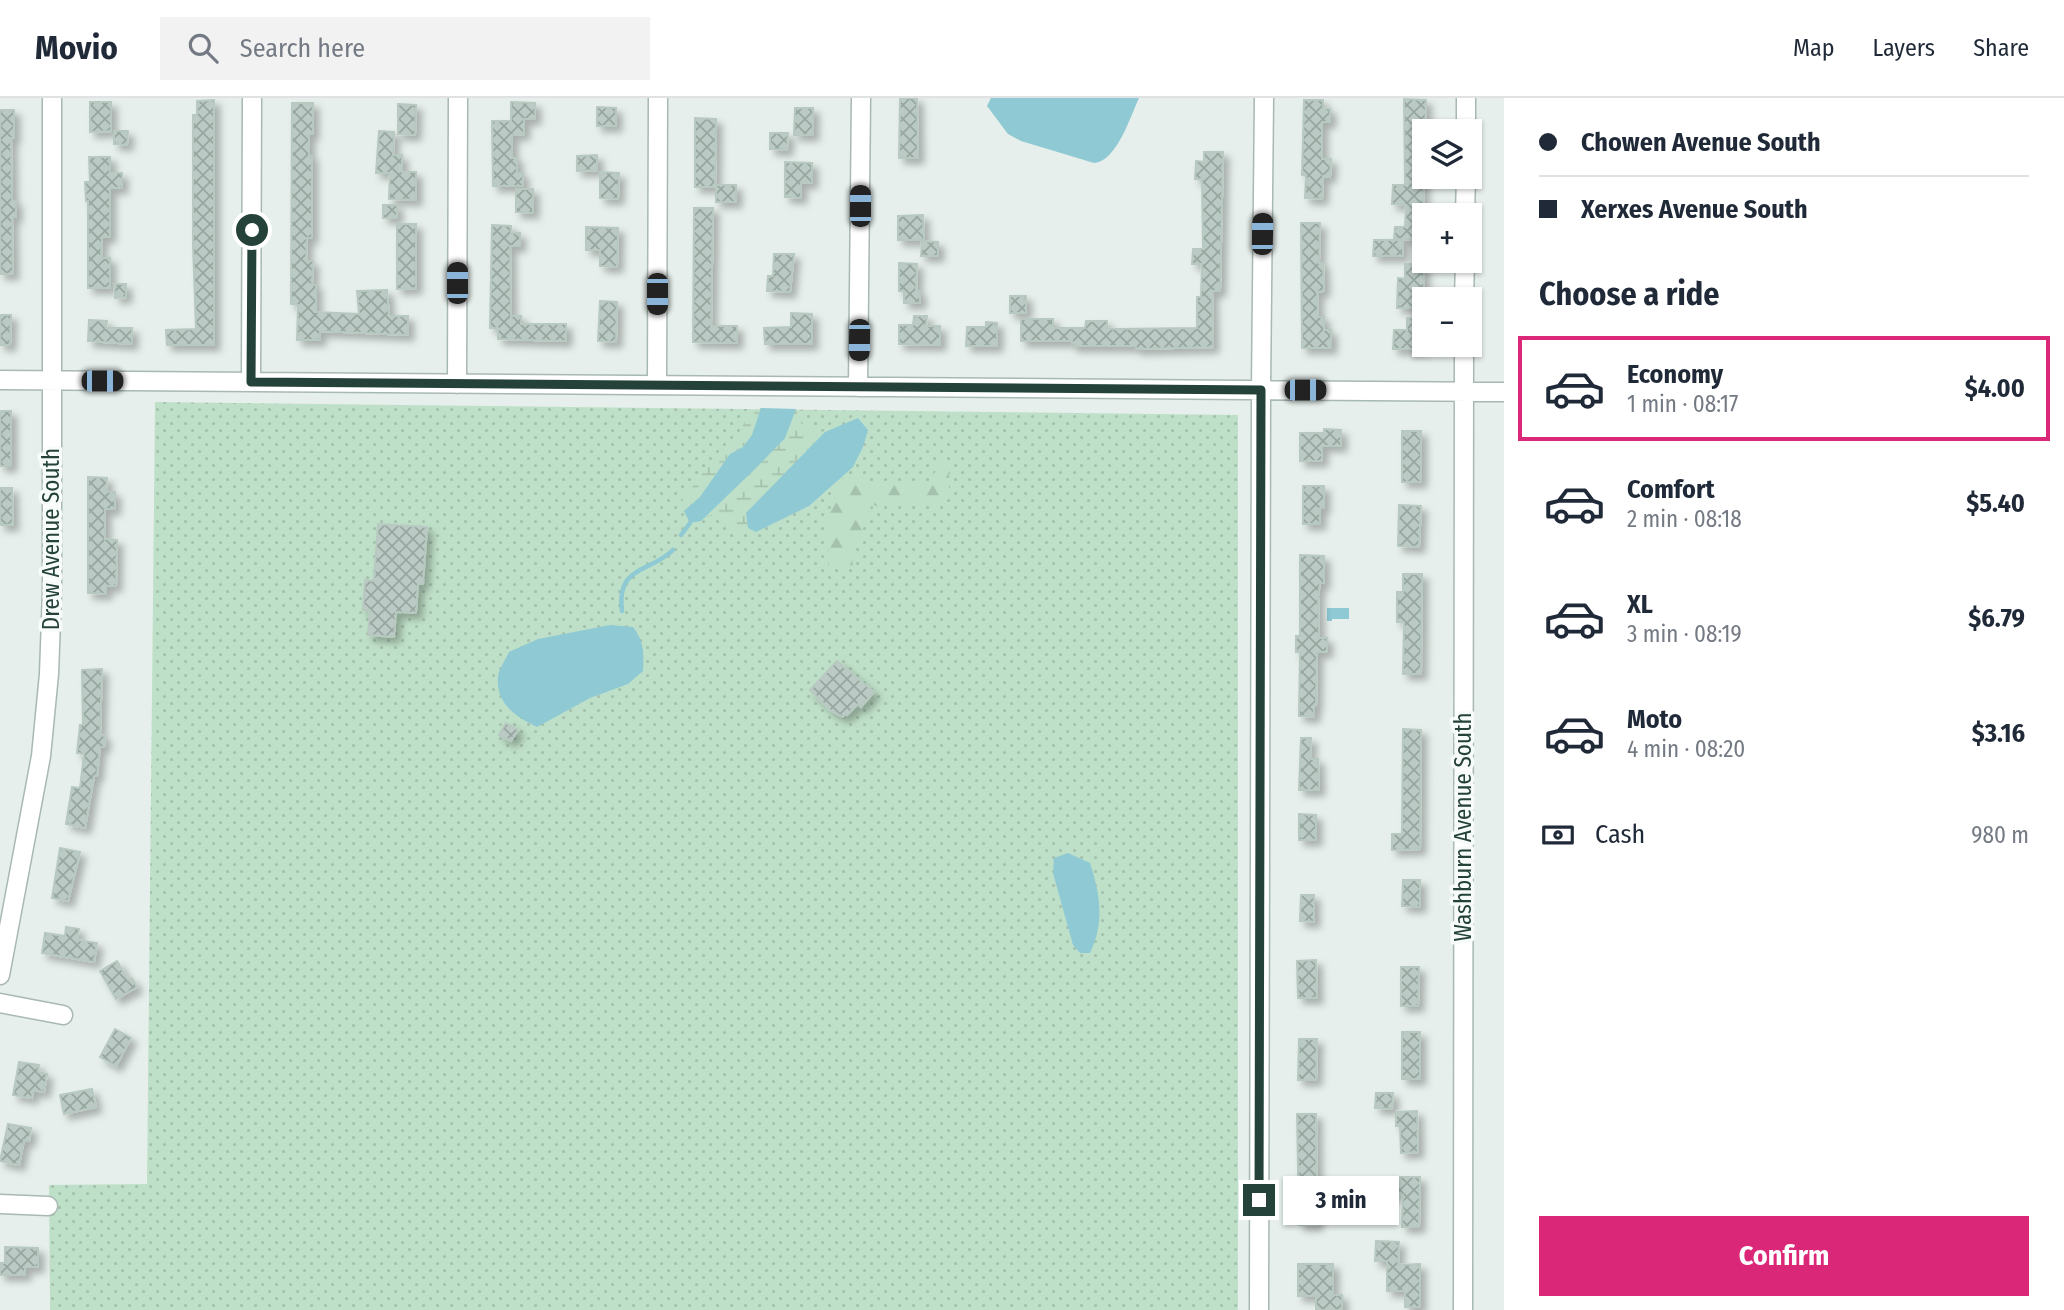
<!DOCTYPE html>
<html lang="en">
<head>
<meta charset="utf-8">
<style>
	body { margin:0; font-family:"Fira Sans Condensed",sans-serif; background:#f2f2f3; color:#1f2937; height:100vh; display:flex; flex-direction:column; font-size:26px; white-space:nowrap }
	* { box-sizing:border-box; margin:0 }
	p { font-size:23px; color:#747a83 }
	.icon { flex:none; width:38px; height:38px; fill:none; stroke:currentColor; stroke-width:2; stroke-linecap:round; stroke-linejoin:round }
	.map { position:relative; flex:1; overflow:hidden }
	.sheet { display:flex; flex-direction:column; background:#fff; width:560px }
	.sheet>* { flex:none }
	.hud { display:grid; align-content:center; height:154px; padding:0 35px; background:#fff }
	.fabs { position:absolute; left:1412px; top:21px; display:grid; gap:14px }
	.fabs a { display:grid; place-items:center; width:70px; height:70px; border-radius:0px; background:#fff; box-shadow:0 2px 5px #0004; font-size:35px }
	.end { position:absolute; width:32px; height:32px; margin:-16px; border:9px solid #24423a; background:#fff; box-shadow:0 0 0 4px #fff }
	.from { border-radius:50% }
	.bubble { position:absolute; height:49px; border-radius:0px; background:#fff; box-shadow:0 2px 5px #0004; font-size:23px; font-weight:700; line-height:49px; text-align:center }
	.car { position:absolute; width:21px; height:42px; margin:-21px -10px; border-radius:9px; box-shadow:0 0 5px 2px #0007; background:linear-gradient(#222 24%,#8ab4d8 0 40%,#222 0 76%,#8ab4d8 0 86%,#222 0) }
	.hud b { display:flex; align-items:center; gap:24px; height:66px; font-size:26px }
	.hud b+b { border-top:2px solid #e0e1e3 }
	.hud i { width:18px; height:18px; background:#1f2937 }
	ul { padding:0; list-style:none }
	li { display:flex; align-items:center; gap:21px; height:105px; margin:0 14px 10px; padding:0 21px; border:4px solid transparent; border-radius:0px }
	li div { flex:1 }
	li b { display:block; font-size:26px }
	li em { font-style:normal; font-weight:700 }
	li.active { border-color:#db2777 }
	li>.icon { width:63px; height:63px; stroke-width:1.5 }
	h2 { padding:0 35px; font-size:32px; line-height:84px }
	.pay { display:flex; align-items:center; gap:18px; height:77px; padding:0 35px; font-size:26px }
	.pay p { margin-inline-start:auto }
	.button { display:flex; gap:14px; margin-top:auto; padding:14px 35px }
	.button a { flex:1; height:80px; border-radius:0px; background:#db2777; color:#fff; font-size:28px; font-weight:700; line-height:80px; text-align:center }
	header { display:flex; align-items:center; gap:42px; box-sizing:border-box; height:98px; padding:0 35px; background:#fff; border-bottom:2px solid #e0e1e3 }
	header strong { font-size:33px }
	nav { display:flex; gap:38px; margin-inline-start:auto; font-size:24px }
	.search { width:490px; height:63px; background:#f2f2f3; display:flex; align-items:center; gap:18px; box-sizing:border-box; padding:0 24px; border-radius:0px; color:#747a83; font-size:26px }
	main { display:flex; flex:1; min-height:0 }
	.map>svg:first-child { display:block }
	.grass { fill:url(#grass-dots) }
	.forest { fill:url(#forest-firs) }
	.wetland { fill:url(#wetland-marsh) }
	.water { fill:#8ec9d4 }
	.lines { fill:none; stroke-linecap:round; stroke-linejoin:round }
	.stream { stroke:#8ec9d4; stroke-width:4.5 }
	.building { fill:url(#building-cross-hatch); stroke:#b8c9c2; stroke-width:2; filter:url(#shadow) }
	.minor-casing { stroke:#a8b8b2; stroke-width:21 }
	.minor { stroke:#fff; stroke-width:18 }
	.route { stroke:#24423a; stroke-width:9 }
	.labels { text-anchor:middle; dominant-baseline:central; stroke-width:7; stroke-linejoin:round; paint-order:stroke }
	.street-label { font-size:23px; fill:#24423a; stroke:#f7fbf9 }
</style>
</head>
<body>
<header>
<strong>Movio</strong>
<div class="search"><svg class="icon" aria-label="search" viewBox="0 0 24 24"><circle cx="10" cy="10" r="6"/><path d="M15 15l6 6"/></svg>Search here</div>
<nav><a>Map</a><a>Layers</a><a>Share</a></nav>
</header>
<main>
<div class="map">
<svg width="1504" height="1212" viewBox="0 0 1504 1212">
	<defs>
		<pattern id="grass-dots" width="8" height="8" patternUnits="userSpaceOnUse" patternTransform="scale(1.75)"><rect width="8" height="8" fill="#bfe0c8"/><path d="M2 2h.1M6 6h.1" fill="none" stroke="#a4c1ad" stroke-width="1.8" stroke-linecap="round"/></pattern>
		<pattern id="forest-firs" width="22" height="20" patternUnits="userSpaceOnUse" patternTransform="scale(1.75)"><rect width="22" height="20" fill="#bfe0c8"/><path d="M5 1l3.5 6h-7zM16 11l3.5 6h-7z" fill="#a4c1ad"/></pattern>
		<pattern id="wetland-marsh" width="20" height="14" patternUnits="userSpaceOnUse" patternTransform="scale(1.75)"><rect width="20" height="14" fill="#bfe0c8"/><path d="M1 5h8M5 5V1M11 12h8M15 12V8" fill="none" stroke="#a4c1ad"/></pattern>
		<pattern id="building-cross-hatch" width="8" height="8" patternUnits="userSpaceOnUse" patternTransform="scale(1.75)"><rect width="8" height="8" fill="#bbcac4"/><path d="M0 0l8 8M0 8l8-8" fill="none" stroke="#98a6a0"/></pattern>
		<filter id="shadow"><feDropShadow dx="5.5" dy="5.5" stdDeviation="3.5" flood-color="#0004"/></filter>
	</defs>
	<rect width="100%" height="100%" fill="#e6efeb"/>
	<path class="grass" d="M155,304L1238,317V1212H50L49,1087L147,1086Z"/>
	<path class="forest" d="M942,363H949V400L944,405L880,404L878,409L872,406L852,458L853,469L829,468L828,435L825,424L832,406L833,392L838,383L853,376L868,383L929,384Z"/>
	<path class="wetland" d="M761,310L752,337L743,349L730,356L700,399L684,413L680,406L713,360L740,333L749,316Z
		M796,311L799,324L811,331L825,334L746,415L748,430L742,436L713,416L701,423L755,371L784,340Z"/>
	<path class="water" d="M991,0H1139C1130,19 1117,63 1094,65L1021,43L1008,36L987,8Z
		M761,310L796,311L785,340L755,371L701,423L690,425L684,413L700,399L730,356L743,349L752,337Z
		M858,320L868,332L863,349L853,369L809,408L756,434L748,430L746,415L825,334Z
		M1327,510H1349V521H1332V523H1327Z
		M610,527L633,529C644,543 644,555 643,573L628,586L590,600L537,629C516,619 496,606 498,580C498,572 506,561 509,554L538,541Z
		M1068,755L1090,765C1100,796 1105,824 1090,855H1080L1073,847L1053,775L1054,760Z
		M1340,1085L1344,1089L1345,1102L1340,1106L1336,1104L1332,1093L1335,1086Z"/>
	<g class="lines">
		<path class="stream" d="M681,437L690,425
			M622,513C616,467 650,475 673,452"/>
	</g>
	<path class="building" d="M900,0H917L918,60H899Z
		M1404,1L1426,2L1423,114H1424V142L1394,141L1395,129H1405L1406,107L1392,106L1393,87H1405Z
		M214,2V247H167L166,232L196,231L193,148V17H197V3Z
		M1304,2H1323V10L1330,11V24H1322V61H1331L1330,79L1323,78L1322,101L1305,100L1306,78L1302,77Z
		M90,4H111V33L90,34Z
		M511,4L535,5V21H524V36L512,37V60H517V75H523V88H493L492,23H511Z
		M292,5H313V36H309V58H312V140H307L306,163H313L312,187H316V214L359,216L357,193L387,192L389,218H408V237L320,233V242H297L298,207L291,206Z
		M398,6L416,7L415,37L398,36Z
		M597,9L616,10V28H597Z
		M795,10H813V37H794Z
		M0,12H14V40H11L12,103H16V119H12L13,176H0Z
		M695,20L716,21L715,89H695Z
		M114,33H128L127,47L114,46Z
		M379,33L394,34L393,57H402V74H416V102L389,101L390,75H376Z
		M770,35H788L787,52L770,51Z
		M1204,54H1223L1220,193H1212L1213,249L1136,251V248H1072V243H1021V221H1053V230H1085L1086,223H1107V230L1114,231L1197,230V199H1201L1202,166H1192L1193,151H1203L1202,81H1195L1196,63L1204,64Z
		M597,57V72L577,73V58Z
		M89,59H110V75H122V90H110V139H102L101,160H110V190H88V103H86L85,84H90Z
		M785,64L812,65V85L801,84V100L785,99Z
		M600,74L619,75L618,101L600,100Z
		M716,87H736V104H716Z
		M516,91H533V115L516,114Z
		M383,107H397V120H383Z
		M694,110H713L711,228H737V245L693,244Z
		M923,117L924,142H898V118Z
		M1301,125H1320L1319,165H1323L1324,193L1317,194L1318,219H1324V232H1331V250H1302Z
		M397,126H416V190L397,191Z
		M492,127L511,128V135H520V148H510L511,218H521V226H566V243L498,241V230H490Z
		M586,129L618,130L617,169L600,168V152H586Z
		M1374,142H1403V158H1373Z
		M922,143L938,144V158H921Z
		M774,156H794L790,194L767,193L768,178H773Z
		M899,165L917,166L916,193H920V205H904V193H899Z
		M1405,166H1424V194H1415L1414,210H1397L1398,180L1405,181Z
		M114,186H126V199L115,200Z
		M1010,198H1026V215H1010Z
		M600,203L617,204L616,244L598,243Z
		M791,215L812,216V246H765L764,230L791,229Z
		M0,217H11L10,247H0Z
		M914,218H927L926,228H940V247L899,246V227H913Z
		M1407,220H1423V251H1393L1394,232H1407Z
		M89,222L107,223L106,230H132V246L88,243Z
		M986,224L997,225V248H966L967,229H986Z
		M0,313H11V368H0Z
		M1324,331L1341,332V348H1322V363H1300V335H1324Z
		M1402,333H1421V384H1402Z
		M88,379L107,380L106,394H115V411H105V441L117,442L116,488H106V496L88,495Z
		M1303,388H1324V410H1320V426H1303Z
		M0,390H12L13,427H0Z
		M1399,407L1421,408L1419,449L1398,448Z
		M378,426L427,429L423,486H418L416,515L396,514L394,539L368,537L370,512H363L365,482L374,483Z
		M1300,457L1324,458V485H1320L1318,498L1319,540H1327V554H1317L1316,608H1314V619L1299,618L1300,554H1296V538H1300Z
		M1403,476H1422L1421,576H1403L1404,524H1397V494H1403Z
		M837,563L874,594L861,609L858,606L847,617L845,616L843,619L831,613L810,592Z
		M102,571L100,637L105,638L104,649H100L97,678H94L85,730L66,726L72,689L80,690L84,656L77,655L80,627H83L82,572Z
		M506,625L518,632L511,643L499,637Z
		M1403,631L1421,632L1420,751L1392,752V736H1402Z
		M1301,640H1311L1310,661H1318L1319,692H1299Z
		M1299,716L1316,717V742H1299Z
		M60,750L80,754L68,803L52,800Z
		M1403,782H1420V809L1402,808Z
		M1301,797H1314V824L1300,823Z
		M66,829L79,831L77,842L97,845L94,864L42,855L45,835L65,838Z
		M1316,862L1317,900H1298L1297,863Z
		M117,863L128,882L132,880L137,889L116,901L100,873Z
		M1401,869H1419L1418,908H1401Z
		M115,931L131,940L116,968L100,959Z
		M1402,934H1420V981H1402Z
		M1299,941H1317L1316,982H1298Z
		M19,964L39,967L38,974L47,976L44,994L33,992L32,1000L13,997Z
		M92,991L96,1009L64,1016L60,997Z
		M1376,995H1393L1392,1011L1375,1010Z
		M1417,1013L1418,1054L1401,1055L1400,1028H1396V1014Z
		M1297,1016H1316L1317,1127H1299Z
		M8,1026L31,1030L29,1043L24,1042L19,1067L0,1063Z
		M1392,1079H1420L1419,1129H1402L1403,1097H1391Z
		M1376,1143L1399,1144L1398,1167L1420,1166V1209H1405V1193H1387V1163H1375Z
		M5,1149L38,1150V1169H25V1177H0V1165H5Z
		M1298,1166H1333V1197H1342V1212H1316V1198H1298Z"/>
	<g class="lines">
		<g class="minor-casing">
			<path id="minor" d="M1466,33V0
				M1465,117L1466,79
				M1464,201L1465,163
				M0,282L1504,294
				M251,284L252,0
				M457,286L458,0
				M657,287L658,0
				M858,289L861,0
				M0,877L41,658L49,576L52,494V0
				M0,905L63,917
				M0,1106L48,1108
				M1259,1212L1261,292L1264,0
				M1463,1212L1464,247"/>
		</g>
		<use href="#minor" class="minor"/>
	</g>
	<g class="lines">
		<path class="route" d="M252,132L251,284L1261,292L1259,1102"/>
	</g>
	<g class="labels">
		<g class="street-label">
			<text transform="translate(51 441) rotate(-90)">Drew Avenue South</text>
			<text transform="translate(1463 729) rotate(-90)">Washburn Avenue South</text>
		</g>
	</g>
</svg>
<div class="fabs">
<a><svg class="icon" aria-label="layers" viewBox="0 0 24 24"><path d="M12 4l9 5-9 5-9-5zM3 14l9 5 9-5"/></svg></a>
<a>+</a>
<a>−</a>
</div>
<i class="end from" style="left:252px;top:132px"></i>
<i class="end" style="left:1259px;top:1102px"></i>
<div class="bubble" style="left:1283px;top:1078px;width:116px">3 min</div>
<i class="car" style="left:860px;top:108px;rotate:0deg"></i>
<i class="car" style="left:1262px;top:136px;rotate:1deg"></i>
<i class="car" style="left:457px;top:185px;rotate:0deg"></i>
<i class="car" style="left:657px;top:196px;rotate:180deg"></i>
<i class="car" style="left:859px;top:242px;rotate:181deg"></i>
<i class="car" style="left:102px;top:283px;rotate:90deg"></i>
<i class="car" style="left:1305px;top:292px;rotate:90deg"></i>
</div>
<section class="sheet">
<div class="hud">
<b><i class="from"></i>Chowen Avenue South</b>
<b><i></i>Xerxes Avenue South</b>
</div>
<h2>Choose a ride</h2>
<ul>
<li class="active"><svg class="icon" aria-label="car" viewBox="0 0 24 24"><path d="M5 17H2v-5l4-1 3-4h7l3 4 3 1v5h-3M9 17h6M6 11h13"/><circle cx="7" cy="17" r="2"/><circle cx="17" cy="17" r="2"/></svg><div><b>Economy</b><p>1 min · 08:17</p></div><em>$4.00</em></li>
<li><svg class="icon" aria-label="car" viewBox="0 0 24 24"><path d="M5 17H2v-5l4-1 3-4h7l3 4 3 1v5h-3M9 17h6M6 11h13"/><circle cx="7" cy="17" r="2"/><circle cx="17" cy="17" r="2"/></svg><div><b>Comfort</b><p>2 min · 08:18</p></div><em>$5.40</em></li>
<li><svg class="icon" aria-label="car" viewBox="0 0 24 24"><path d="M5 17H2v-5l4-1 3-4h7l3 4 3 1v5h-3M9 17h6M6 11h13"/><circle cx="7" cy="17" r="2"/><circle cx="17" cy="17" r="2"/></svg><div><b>XL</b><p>3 min · 08:19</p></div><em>$6.79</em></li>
<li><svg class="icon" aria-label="car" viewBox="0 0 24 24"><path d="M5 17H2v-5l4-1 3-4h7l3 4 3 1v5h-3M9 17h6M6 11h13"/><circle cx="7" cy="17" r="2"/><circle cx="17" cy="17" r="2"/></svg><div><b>Moto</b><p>4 min · 08:20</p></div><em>$3.16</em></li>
</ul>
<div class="pay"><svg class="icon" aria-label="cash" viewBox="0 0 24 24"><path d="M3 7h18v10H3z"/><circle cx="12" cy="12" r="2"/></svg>Cash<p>980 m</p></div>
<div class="button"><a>Confirm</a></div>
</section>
</main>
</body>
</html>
